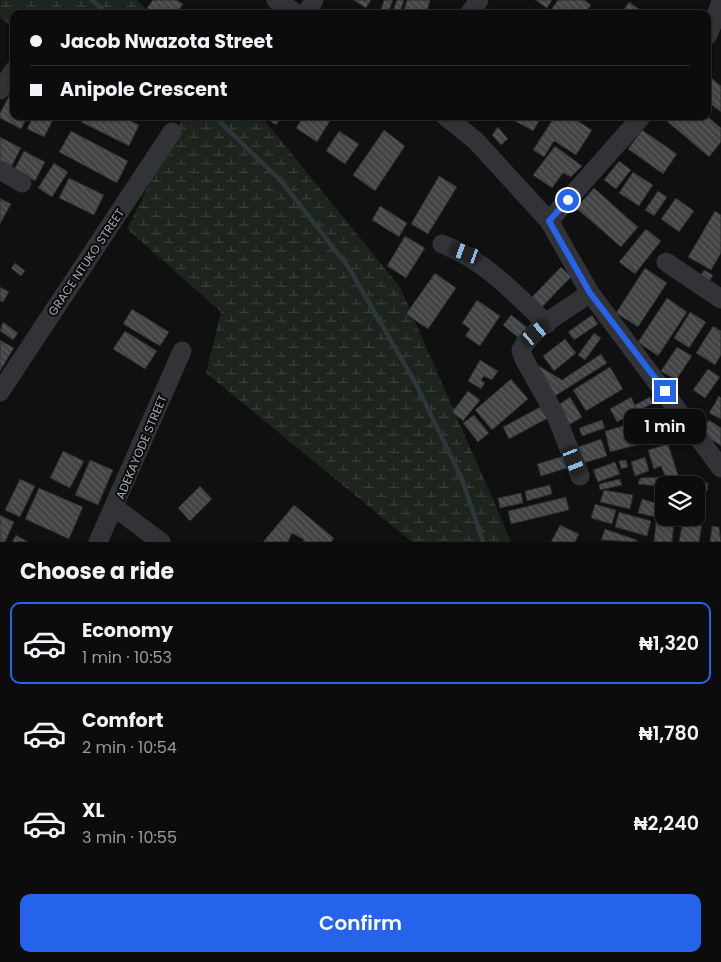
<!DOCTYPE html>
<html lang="en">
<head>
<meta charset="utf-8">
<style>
	body { margin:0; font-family:Poppins,sans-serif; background:#151516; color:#f1f3f6; height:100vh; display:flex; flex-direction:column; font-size:19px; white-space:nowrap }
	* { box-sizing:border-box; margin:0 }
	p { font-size:16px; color:#9a9b9d }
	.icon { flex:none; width:28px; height:28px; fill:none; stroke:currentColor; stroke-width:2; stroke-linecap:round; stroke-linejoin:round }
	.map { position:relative; height:542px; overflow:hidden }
	.panel { display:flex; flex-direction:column; background:#0c0c0d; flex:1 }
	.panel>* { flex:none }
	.banner { position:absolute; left:10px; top:10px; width:701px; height:110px; border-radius:10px; box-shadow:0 1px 4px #0004,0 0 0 1px #2c2c2e; display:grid; align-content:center; height:110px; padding:0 20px; background:#0c0c0d }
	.buttons { position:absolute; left:655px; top:476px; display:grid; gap:10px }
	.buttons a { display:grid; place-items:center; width:50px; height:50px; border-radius:10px; background:#0c0c0d; box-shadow:0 1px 4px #0004,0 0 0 1px #2c2c2e; font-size:25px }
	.end { position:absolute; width:22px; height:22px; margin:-11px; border:6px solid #2563eb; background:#fff; box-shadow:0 0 0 2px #fff }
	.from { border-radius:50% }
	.bubble { position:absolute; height:35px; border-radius:10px; background:#0c0c0d; box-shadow:0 1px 4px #0004,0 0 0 1px #2c2c2e; font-size:16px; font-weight:600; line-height:35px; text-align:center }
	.car { position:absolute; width:15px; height:30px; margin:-15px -8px; border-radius:6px; box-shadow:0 0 4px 1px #0007; background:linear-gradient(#222 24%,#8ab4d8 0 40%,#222 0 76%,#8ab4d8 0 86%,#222 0) }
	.banner b { display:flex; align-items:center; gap:18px; height:48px; font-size:19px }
	.banner b+b { border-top:1px solid #2c2c2e }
	.banner i { width:12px; height:12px; background:#f1f3f6 }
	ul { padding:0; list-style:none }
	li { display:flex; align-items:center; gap:15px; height:82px; margin:0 10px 8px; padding:0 10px; border:2px solid transparent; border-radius:10px }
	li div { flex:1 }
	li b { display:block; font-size:19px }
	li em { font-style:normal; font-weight:600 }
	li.selected { border-color:#2563eb }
	li>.icon { width:45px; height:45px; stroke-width:1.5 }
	h2 { padding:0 20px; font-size:22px; line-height:60px }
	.action { display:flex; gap:10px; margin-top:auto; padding:10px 20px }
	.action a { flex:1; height:58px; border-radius:10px; background:#2563eb; color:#fff; font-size:20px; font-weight:600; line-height:58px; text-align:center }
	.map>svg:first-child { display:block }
	.green { fill:#1d231d }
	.wetland { fill:url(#wetland-marsh) }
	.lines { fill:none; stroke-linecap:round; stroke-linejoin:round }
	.stream { stroke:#2d373a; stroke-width:4.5 }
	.building { fill:url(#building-back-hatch); stroke:#2a2b2d }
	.minor { stroke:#313336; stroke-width:19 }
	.route { stroke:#2563eb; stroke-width:6 }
	.labels { text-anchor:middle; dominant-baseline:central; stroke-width:4; stroke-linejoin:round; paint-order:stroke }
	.street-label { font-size:12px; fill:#a3aab0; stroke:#0b0b0c }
</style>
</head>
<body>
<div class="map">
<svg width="721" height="542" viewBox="0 0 721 542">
	<defs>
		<pattern id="wetland-marsh" width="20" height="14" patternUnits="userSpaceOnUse" patternTransform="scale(1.25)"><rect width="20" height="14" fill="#1d231d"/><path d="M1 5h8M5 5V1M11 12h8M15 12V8" fill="none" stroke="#3b403b"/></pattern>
		<pattern id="building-back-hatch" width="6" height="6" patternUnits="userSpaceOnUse" patternTransform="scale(1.25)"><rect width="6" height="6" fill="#424446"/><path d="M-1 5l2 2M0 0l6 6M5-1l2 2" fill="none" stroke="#5a5c5e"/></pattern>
	</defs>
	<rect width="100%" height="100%" fill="#101011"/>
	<path class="green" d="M497,509L511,542H503Z"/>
	<path class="wetland" d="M0,0H137L152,14H14V28L0,18Z
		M183,116H261L400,287L497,509L503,542H412L206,373L221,312L127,229Z"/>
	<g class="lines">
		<path class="stream" d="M92,0L108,14
			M214,116L282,182L349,268L416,384L462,479L483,542"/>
	</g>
	<path class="building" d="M153,0H177L183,4L176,14H156L147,8Z
		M353,0H371L366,8Z
		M384,0H393L388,13L381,10Z
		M397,0H404L400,12L393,10Z
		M407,0H430L426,14H403Z
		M535,0H552L547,8Z
		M558,0H584L591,5L584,14H548Z
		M629,2L646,14H621Z
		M337,9L346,14H334Z
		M708,75L721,86V112L708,102Z
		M14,87V116H28L21,129L0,118V113Z
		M33,116H55L44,137L27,129Z
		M84,116H121L139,125L129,146L81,122Z
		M263,116H282L276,125Z
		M304,116H333L317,142L296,128Z
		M516,116H542L533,131L513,120Z
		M555,116H570L592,130L576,155L554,141L544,157L533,150Z
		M661,116H707L721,128V142L709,157Z
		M498,127L508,139L501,145L492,135Z
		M384,130L405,146L375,191L353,175Z
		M642,130L677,154L663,174L628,149Z
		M71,131L128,161L117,183L59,152Z
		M339,131L359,144L345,164L326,151Z
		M0,137L21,148L9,171L0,166Z
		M555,146L582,166L571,177L563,173L552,188L533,175Z
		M24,151L45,162L35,181L14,170Z
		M619,161L631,170L616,189L604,180Z
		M54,163L68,172L52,197L38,188Z
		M633,172L653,185L639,206L619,193Z
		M439,176L457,187L428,234L411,224Z
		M69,178L104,195L94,215L59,198Z
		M594,188L638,227L621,247L576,208Z
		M658,191L667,197L654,216L645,210Z
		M0,198L11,204L0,224Z
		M676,198L694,211L679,232L661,219Z
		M380,206L407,223L399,237L372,220Z
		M715,211L721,215V253L711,270L688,257Z
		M646,229L661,241L635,274L619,262Z
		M405,236L425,248L406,278L387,266Z
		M15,263L25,271L21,276L11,268Z
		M561,267L571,277L540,309L530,299Z
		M645,268L667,283L638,327L616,313Z
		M704,270L713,275L707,285L698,279Z
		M435,273L456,288L428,329L406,314Z
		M0,287L9,292L3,302L0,301Z
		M667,298L687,312L658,356L638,342Z
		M477,300L500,316L480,346L465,336L470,329L462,323Z
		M132,309L169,332L160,346L123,324Z
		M690,312L706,322L689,348L674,338Z
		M511,315L528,328L520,339L503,325Z
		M592,315L598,324L574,340L568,332Z
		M3,322L18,333L13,340L0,331Z
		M713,326L721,331V355L715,365L696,353Z
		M125,331L157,351L145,369L113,349Z
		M594,333L601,338L585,360L578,355Z
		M565,339L576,353L554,371L543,356Z
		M0,340L14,348L0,371Z
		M677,347L692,356L676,380L661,371Z
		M601,354L607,363L555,396L534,363L562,380Z
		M480,360L498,371L492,380L484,376L481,380L485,383L481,389L468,381Z
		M610,367L623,389L586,411L573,390Z
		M708,369L720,377L705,398L693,390Z
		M511,379L528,399L492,430L475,410Z
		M468,391L480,400L463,421L452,412Z
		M719,396L721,398V419L709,413Z
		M570,397L582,417L569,425L557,406Z
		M631,397L635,405L650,397L653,403L617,422L610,409Z
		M542,406L548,418L509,439L503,427Z
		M474,415L489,433L478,442L463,423Z
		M658,416L664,438L610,452L605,431Z
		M602,420L605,428L582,436L579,428Z
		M709,420L721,428V446L701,433Z
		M601,439L607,456L584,463L578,447Z
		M668,444L678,475L666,479L661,466L654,469L648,450Z
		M63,451L84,461L70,488L50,478Z
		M564,456L567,468L541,476L537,464Z
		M645,457L649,471L635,476L631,462Z
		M90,460L113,470L98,505L75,495Z
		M626,460L628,467L621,469L619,461Z
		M615,462L620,474L598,482L593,470Z
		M658,477L657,486L638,484L640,478Z
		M20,479L35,486L20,517L5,510Z
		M620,479L622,485L600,490L599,484Z
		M697,482L708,483L707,491L696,489Z
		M550,485L552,494L527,501L525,491Z
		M200,486L212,499L190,521L178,508Z
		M39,488L83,507L69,539L25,519Z
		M604,490L633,495L630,509L600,502Z
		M521,493L523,503L500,508L498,498Z
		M566,497L569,510L511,524L508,511Z
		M642,499L659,504L655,517L638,513Z
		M595,504L616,510L612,524L591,518Z
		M294,505L334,538L331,542H303L304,540L292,533L288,542H263Z
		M619,512L651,521L647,536L615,527Z
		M0,515L14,522L5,542H0Z
		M683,520L702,523L699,542H679Z
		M656,521L674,523L672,542H654Z
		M560,525L579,534L575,542H551Z
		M712,526L719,527L721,542H710Z
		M605,529L637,540L636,542L601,540Z
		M16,535L28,542H12Z"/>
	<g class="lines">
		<path class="minor" d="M276,0L297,14
			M306,14L314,0
			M469,14L479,0
			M708,35L721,2
			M0,90L14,70
			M445,116L476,141L549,221L590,293L721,468
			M0,170L22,183
			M549,221L642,116
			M442,244C486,261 513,292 547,324
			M666,262L721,299
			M0,392L172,132
			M580,476L556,416L524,359L521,350C534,326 568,309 590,293
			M114,507L161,542
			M98,542L182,351"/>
	</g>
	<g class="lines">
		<path class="route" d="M568,200L549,221L590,293L665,391"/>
	</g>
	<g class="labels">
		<g class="street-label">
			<text transform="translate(86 262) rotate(-56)">GRACE NTUKO STREET</text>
			<text transform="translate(141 447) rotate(-67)">ADEKAYODE STREET</text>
		</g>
	</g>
</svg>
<div class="buttons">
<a><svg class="icon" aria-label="layers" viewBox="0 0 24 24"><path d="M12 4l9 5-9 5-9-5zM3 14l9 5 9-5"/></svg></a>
</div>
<i class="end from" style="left:568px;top:200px"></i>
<i class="end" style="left:665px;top:391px"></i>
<div class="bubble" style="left:624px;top:409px;width:82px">1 min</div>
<i class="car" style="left:466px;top:253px;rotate:290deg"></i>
<i class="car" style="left:536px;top:333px;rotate:50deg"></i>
<i class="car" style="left:574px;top:461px;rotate:158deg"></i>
<div class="banner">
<b><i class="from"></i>Jacob Nwazota Street</b>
<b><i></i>Anipole Crescent</b>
</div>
</div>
<section class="panel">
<h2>Choose a ride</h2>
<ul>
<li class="selected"><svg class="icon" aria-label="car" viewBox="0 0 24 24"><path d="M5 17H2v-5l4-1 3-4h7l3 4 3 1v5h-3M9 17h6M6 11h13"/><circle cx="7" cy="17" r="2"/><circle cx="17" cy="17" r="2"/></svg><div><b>Economy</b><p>1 min · 10:53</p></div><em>₦1,320</em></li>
<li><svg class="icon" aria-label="car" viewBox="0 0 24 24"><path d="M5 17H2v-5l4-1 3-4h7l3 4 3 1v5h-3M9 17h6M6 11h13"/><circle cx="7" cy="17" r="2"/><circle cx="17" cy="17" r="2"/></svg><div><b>Comfort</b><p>2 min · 10:54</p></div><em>₦1,780</em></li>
<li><svg class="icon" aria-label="car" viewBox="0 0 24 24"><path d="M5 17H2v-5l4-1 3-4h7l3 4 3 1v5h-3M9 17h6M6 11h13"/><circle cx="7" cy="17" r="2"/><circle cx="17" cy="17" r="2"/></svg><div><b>XL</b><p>3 min · 10:55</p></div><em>₦2,240</em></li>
</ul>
<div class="action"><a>Confirm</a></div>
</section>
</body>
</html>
